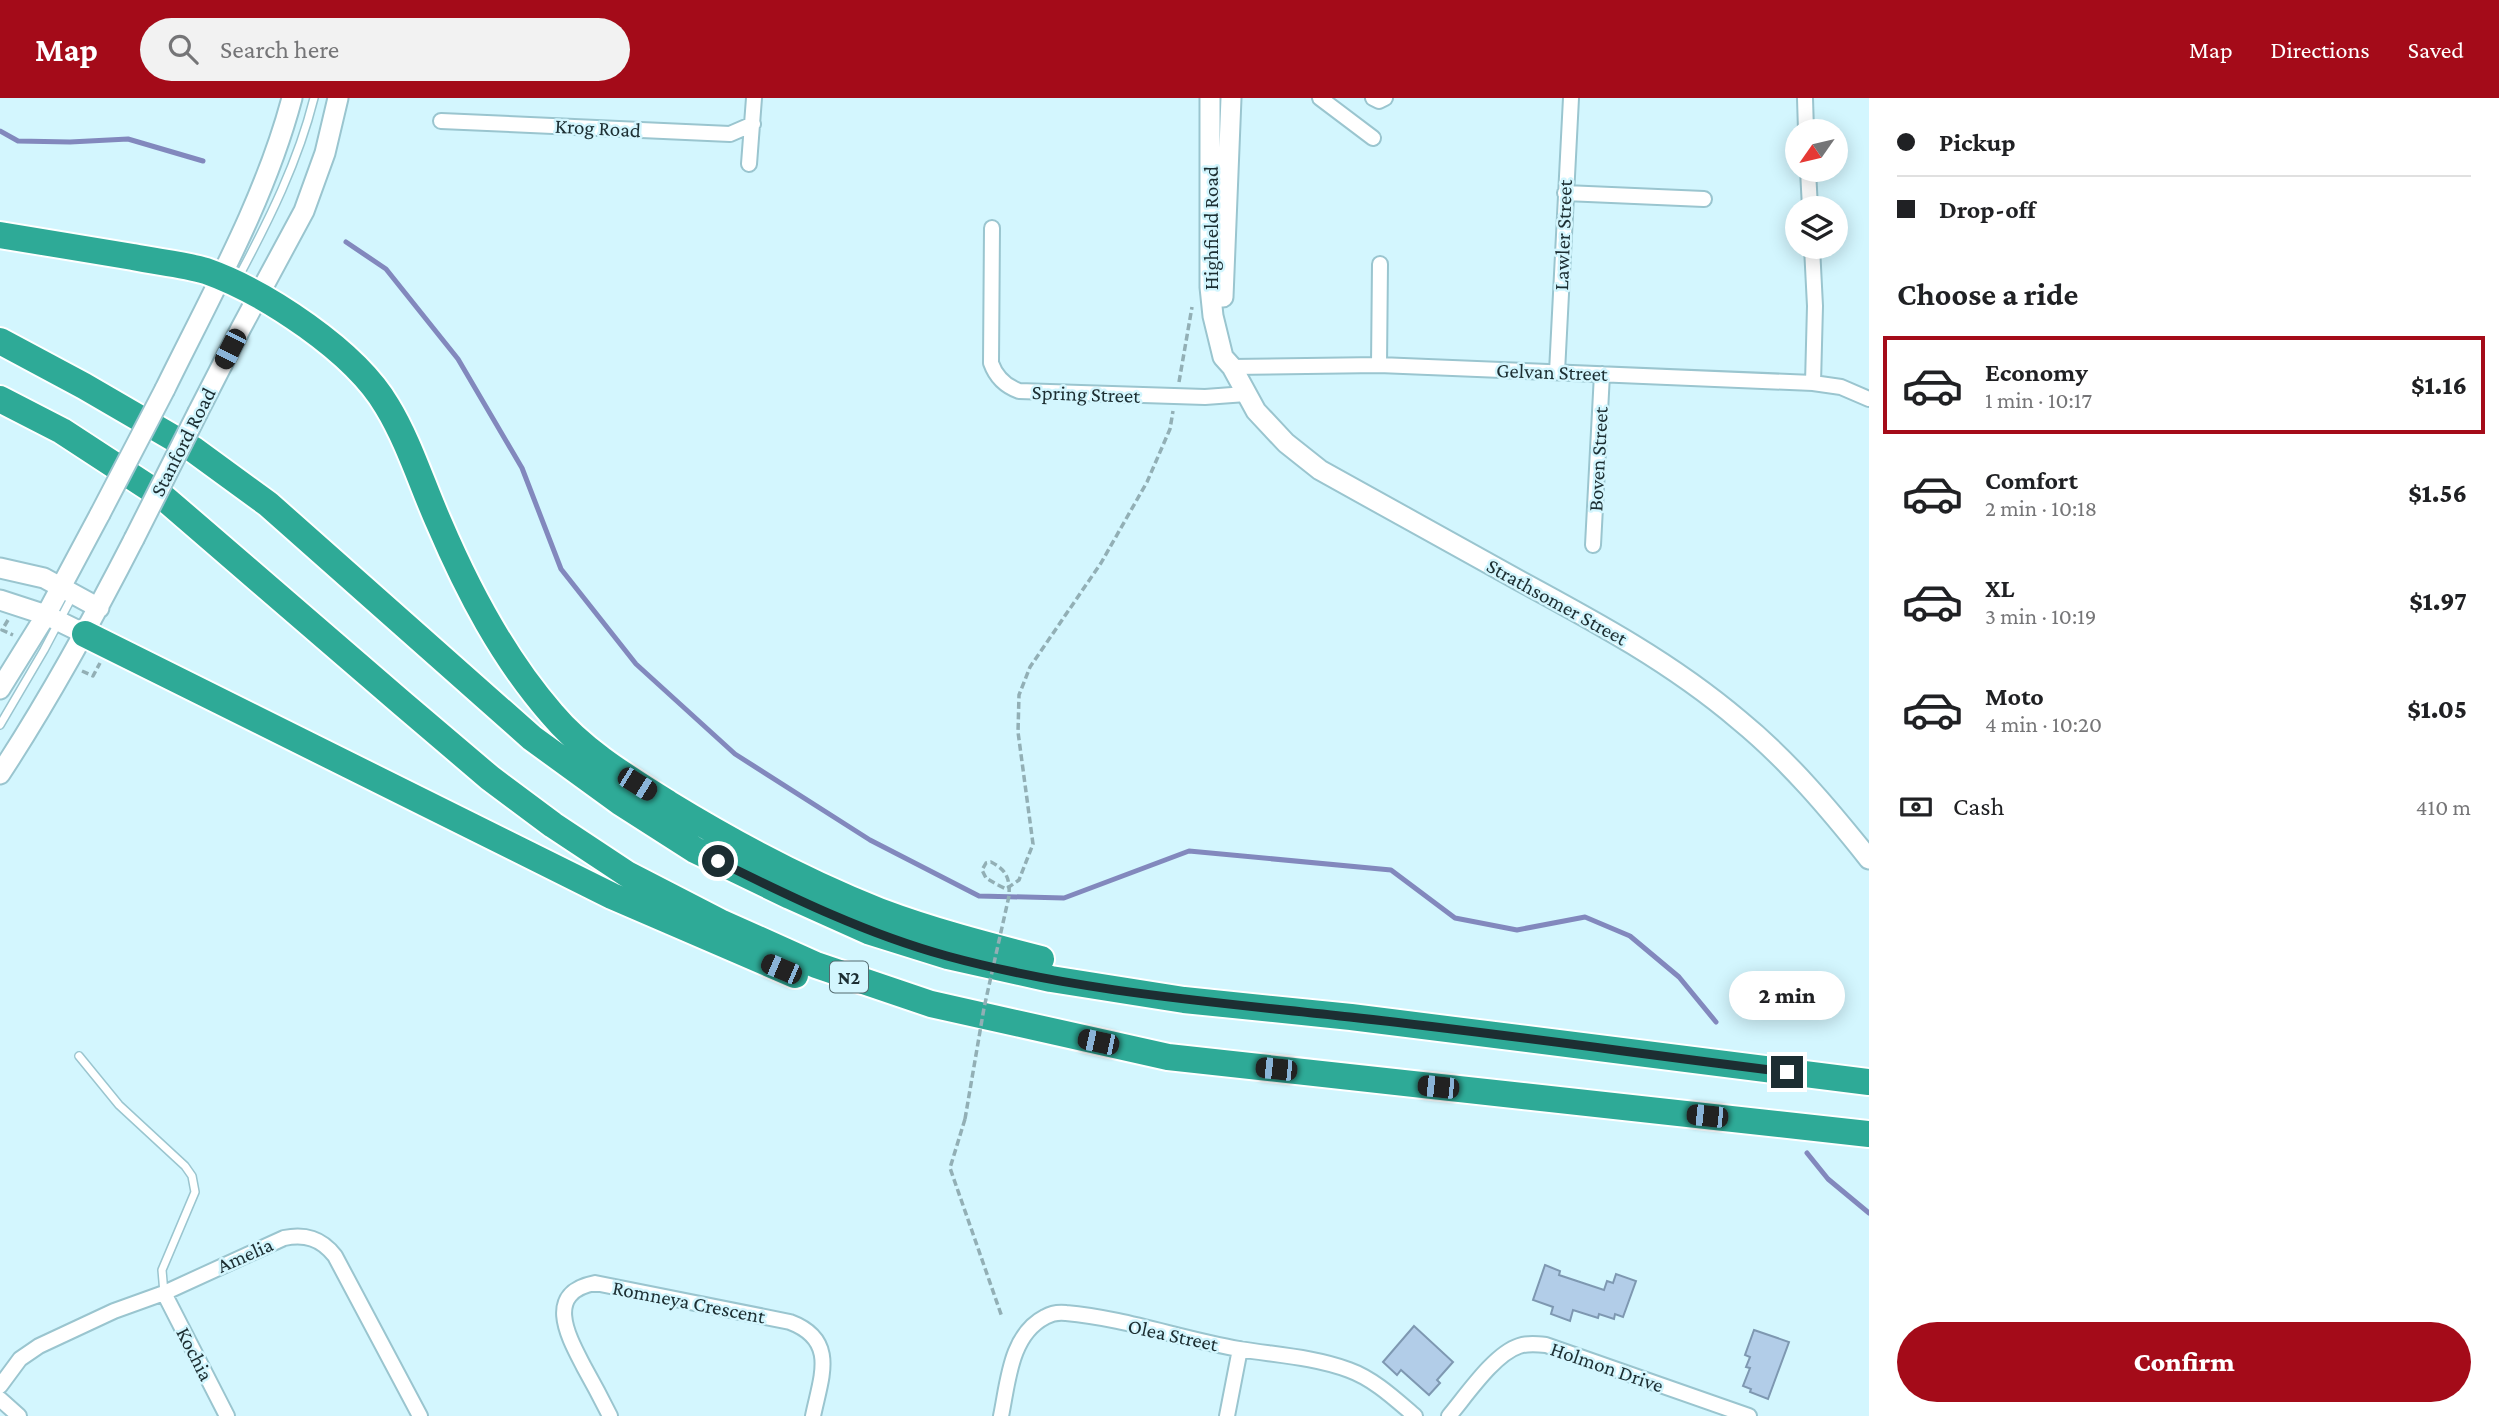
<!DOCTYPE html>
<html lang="en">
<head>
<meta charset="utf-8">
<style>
	body { margin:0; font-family:"Crimson Pro",serif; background:#f2f2f2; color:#202124; height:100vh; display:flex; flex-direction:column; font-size:26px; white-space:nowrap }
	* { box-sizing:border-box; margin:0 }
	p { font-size:23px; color:#757577 }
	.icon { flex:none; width:38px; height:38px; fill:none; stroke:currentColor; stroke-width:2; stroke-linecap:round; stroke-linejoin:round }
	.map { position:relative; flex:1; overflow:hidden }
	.side { display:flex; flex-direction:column; background:#fff; width:630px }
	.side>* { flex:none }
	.hud { display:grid; align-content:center; height:154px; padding:0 28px; background:#fff }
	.needle { width:46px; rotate:236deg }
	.fabs { position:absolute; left:1785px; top:21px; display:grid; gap:14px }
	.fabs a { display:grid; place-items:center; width:63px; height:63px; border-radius:50%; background:#fff; box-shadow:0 4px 18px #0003; font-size:35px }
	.end { position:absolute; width:32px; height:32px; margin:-16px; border:9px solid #1c2e32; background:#fff; box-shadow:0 0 0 4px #fff }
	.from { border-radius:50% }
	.bubble { position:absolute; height:49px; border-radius:24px; background:#fff; box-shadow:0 4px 18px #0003; font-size:23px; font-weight:800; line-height:49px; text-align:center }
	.car { position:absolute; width:21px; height:42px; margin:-21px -10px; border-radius:9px; box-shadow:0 0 5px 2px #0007; background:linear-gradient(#222 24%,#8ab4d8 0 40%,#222 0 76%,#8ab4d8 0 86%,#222 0) }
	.hud b { display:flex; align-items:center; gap:24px; height:66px; font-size:26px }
	.hud b+b { border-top:2px solid #e0e0e0 }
	.hud i { width:18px; height:18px; background:#202124 }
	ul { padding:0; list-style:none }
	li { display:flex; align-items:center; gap:21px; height:98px; margin:0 14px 10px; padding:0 14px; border:4px solid transparent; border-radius:0px }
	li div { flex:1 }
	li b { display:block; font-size:26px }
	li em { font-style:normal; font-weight:800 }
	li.active { border-color:#a40b19 }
	li>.icon { width:63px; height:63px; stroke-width:1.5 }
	h2 { padding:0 28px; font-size:32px; line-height:84px }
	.pay { display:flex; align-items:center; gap:18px; height:77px; padding:0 28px; font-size:26px }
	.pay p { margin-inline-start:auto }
	.action { display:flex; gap:14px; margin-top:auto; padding:14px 28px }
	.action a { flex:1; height:80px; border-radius:42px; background:#a40b19; color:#fff; font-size:28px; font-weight:800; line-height:80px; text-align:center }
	header { display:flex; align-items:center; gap:42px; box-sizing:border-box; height:98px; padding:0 35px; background:#a40b19; color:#fff }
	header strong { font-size:33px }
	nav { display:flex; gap:38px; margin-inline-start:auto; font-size:24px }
	.search { width:490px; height:63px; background:#f2f2f2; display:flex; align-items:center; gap:18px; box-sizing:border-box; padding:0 24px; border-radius:38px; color:#757577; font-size:26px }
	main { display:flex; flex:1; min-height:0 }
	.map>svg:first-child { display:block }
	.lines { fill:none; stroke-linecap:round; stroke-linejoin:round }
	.stream { stroke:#8288bd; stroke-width:5 }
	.building { fill:#b2cde8; stroke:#7e98b1; stroke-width:2 }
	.lane-casing { stroke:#9ac5cf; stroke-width:10 }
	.street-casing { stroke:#9ac5cf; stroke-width:18 }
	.secondary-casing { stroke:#9ac5cf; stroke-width:23 }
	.highway-casing { stroke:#fff; stroke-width:30 }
	.path { stroke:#92afb5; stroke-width:3.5; stroke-dasharray:7 3.5; stroke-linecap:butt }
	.lane { stroke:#fff; stroke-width:7 }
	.street { stroke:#fff; stroke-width:14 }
	.secondary { stroke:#fff; stroke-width:19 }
	.highway { stroke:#2eaa97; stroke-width:26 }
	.secondary-bridge-casing { stroke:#9ac5cf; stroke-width:23; stroke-linecap:butt }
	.path-bridge { stroke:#92afb5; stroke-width:3.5; stroke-dasharray:7 3.5; stroke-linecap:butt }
	.secondary-bridge { stroke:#fff; stroke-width:19 }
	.route { stroke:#1c2e32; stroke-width:9 }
	.labels { text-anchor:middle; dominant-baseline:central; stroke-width:5; stroke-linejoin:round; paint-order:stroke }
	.shield { fill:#d3f6fe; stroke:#536a6f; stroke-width:2 }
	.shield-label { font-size:19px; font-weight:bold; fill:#1c2e32 }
	.street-label { font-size:21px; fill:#1c2e32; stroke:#d3f6fe }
</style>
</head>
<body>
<header>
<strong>Map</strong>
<div class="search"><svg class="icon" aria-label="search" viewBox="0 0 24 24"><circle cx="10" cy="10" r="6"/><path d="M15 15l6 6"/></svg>Search here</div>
<nav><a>Map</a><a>Directions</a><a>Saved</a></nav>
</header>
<main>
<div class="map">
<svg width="1869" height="1318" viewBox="0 0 1869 1318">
	<rect width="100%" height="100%" fill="#d3f6fe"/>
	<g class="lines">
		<path class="stream" d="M0,33L18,43L70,44L128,41L203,63
			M346,144L386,171L458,261L522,370L561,471L636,566L735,656L870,742L979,798L1064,800L1189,753L1391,772L1455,820L1517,832L1585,819L1630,838L1679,879L1716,924
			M1807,1055L1828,1081L1869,1115"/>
	</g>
	<path class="building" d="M1545,1167L1560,1173L1559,1177L1604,1192L1607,1183L1613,1185L1616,1176L1636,1183L1623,1219L1615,1216L1614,1221L1599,1216L1598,1220L1573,1212L1570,1223L1551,1216L1553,1209L1533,1202Z
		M1414,1228L1453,1264L1437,1282L1440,1285L1429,1297L1401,1272L1397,1277L1383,1264Z
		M1754,1232L1789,1244L1768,1301L1750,1294L1751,1291L1743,1288L1750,1270L1746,1269L1750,1259L1745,1257Z"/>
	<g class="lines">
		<g class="lane-casing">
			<path id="lane" d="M238,180C269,122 298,64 314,0
				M0,627L44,552L73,497
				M79,958L119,1007L185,1068L192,1078L195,1094L162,1172L164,1195"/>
		</g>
		<g class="street-casing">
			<path id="street" d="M1320,0L1373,40
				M1373,0L1379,3L1385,0
				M1805,0L1806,33
				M441,23L730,36L753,26
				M749,66L754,0
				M1808,72L1810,110
				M1565,95L1704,101
				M992,130L991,265C996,279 1005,288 1019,293L1205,299L1246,296
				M1812,149L1815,208L1813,285
				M1379,267L1380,166
				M1232,269L1379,267L1813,285L1841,289L1869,301
				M1557,274L1571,0
				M1593,447L1602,276
				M164,1195L227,1318
				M0,1288L20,1261L39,1248L114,1213L164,1195L284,1140C305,1136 321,1140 335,1158L420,1318
				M0,1301L19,1318
				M610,1318C602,1302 593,1285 584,1269C569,1240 543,1195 595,1185L790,1224C838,1242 821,1279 813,1318
				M1001,1318C1008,1285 1010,1237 1045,1219C1052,1215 1058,1214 1066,1215C1124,1220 1181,1241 1239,1251C1276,1257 1314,1259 1349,1272C1374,1281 1395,1301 1415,1318
				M1227,1318L1240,1251
				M1449,1318C1466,1298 1494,1256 1519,1248C1528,1245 1537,1246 1546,1247L1749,1318"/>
		</g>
		<g class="secondary-casing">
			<path id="secondary" d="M1210,0V189L1213,218L1223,259L1232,269L1256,313L1286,345L1320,372C1387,409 1453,446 1520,483C1596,524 1672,565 1739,622C1788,662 1830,712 1869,761
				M1223,199L1231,0
				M165,291C211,197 265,102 292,0
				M198,314L241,230L304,113L325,55L338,0
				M0,470L44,480L99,510
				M0,502L46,517L85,536
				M0,591L46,517L100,416
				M0,676C50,600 93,521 134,441"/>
		</g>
		<g class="highway-casing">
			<path id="highway" d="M0,137C44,144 89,152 133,159C157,164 183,166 206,173C265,194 355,253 387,308C409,344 422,387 439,425C468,493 503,560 552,616C584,654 628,680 669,706C736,747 806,784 879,813C932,833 986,847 1041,861
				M0,243L84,288L194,352L268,406L532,640L620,704L695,752L790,798L868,833L948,858L1051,881L1184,902L1351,919L1869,984
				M0,301L62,333L163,399L403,606L490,680L553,727L627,776L720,824L816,867L931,906L1168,959L1869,1036
				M85,536L612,798L795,877"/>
		</g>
		<path class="path" d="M1179,284L1192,209
			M8,522L2,532L13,537
			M82,573L93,578L100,565
			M998,787L1006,791L1019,782L1033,746L1018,634L1019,597L1030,569L1101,465L1147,384L1170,331L1173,313
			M965,1021L950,1070L1002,1219"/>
		<use href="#lane" class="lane"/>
		<use href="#street" class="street"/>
		<use href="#secondary" class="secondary"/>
		<use href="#highway" class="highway"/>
		<g class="secondary-bridge-casing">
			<path id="secondary-bridge" d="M100,416L165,291
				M134,441L198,314"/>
		</g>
		<path class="path-bridge" d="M965,1021L984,910L1009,798C1010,781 1007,772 991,764L986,765L982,772L986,780L998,787"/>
		<use href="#secondary-bridge" class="secondary-bridge"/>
	</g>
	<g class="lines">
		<path class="route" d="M718,763C793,800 867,836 947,858C1079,894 1215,904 1350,919C1496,935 1641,956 1787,974"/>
	</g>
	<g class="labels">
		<rect class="shield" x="830" y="863.5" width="38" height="31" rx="5"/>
		<g class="shield-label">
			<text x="849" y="879">N2</text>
		</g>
		<g class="street-label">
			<text transform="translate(598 30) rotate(3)">Krog Road</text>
			<text transform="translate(1211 130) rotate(-90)">Highfield Road</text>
			<text transform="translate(1563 137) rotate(-88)">Lawler Street</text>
			<text transform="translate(1552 274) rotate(2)">Gelvan Street</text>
			<text transform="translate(1086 296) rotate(2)">Spring Street</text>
			<text transform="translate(183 344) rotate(-63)">Stanford Road</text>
			<text transform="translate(1598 361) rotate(-87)">Boven Street</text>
			<text transform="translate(1557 504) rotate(29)">Strathsomer Street</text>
			<text transform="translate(245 1157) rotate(-24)">Amelia</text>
			<text transform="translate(689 1204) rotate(11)">Romneya Crescent</text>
			<text transform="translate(1173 1237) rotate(12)">Olea Street</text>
			<text transform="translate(195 1256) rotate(63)">Kochia</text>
			<text transform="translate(1607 1269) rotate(19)">Holmon Drive</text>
		</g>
	</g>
</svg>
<div class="fabs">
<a><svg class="needle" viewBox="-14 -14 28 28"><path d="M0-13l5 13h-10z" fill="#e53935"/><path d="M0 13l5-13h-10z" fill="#757577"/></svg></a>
<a><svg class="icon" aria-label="layers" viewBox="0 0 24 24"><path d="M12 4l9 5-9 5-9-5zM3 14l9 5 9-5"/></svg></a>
</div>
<i class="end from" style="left:718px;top:763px"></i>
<i class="end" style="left:1787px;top:974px"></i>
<div class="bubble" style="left:1729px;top:873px;width:116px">2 min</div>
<i class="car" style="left:230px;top:251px;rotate:207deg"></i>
<i class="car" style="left:637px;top:686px;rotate:122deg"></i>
<i class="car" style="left:781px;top:871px;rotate:293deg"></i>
<i class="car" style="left:1098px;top:944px;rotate:282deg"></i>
<i class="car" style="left:1276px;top:971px;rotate:276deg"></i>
<i class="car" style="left:1438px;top:989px;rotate:276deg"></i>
<i class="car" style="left:1707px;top:1018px;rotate:276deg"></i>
</div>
<section class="side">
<div class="hud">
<b><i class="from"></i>Pickup</b>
<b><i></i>Drop-off</b>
</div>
<h2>Choose a ride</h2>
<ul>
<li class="active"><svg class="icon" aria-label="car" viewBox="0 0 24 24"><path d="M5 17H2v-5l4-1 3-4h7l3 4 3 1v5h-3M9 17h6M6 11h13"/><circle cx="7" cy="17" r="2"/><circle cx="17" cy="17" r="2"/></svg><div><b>Economy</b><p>1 min · 10:17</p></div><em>$1.16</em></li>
<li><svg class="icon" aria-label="car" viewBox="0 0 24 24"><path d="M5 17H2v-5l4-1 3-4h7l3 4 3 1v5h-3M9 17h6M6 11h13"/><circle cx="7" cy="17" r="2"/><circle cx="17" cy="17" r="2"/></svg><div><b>Comfort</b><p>2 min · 10:18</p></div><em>$1.56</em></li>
<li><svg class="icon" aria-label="car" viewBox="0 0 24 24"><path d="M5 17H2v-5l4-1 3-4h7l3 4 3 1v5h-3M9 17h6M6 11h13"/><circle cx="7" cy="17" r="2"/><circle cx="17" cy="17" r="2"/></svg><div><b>XL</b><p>3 min · 10:19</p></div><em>$1.97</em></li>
<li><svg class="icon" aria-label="car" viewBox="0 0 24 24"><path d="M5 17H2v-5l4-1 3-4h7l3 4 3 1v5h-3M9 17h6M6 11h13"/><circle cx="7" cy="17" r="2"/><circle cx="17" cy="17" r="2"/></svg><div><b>Moto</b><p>4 min · 10:20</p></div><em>$1.05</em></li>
</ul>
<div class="pay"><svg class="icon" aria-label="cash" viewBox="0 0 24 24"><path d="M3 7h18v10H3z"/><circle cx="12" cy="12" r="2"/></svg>Cash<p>410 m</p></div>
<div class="action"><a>Confirm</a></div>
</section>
</main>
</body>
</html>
